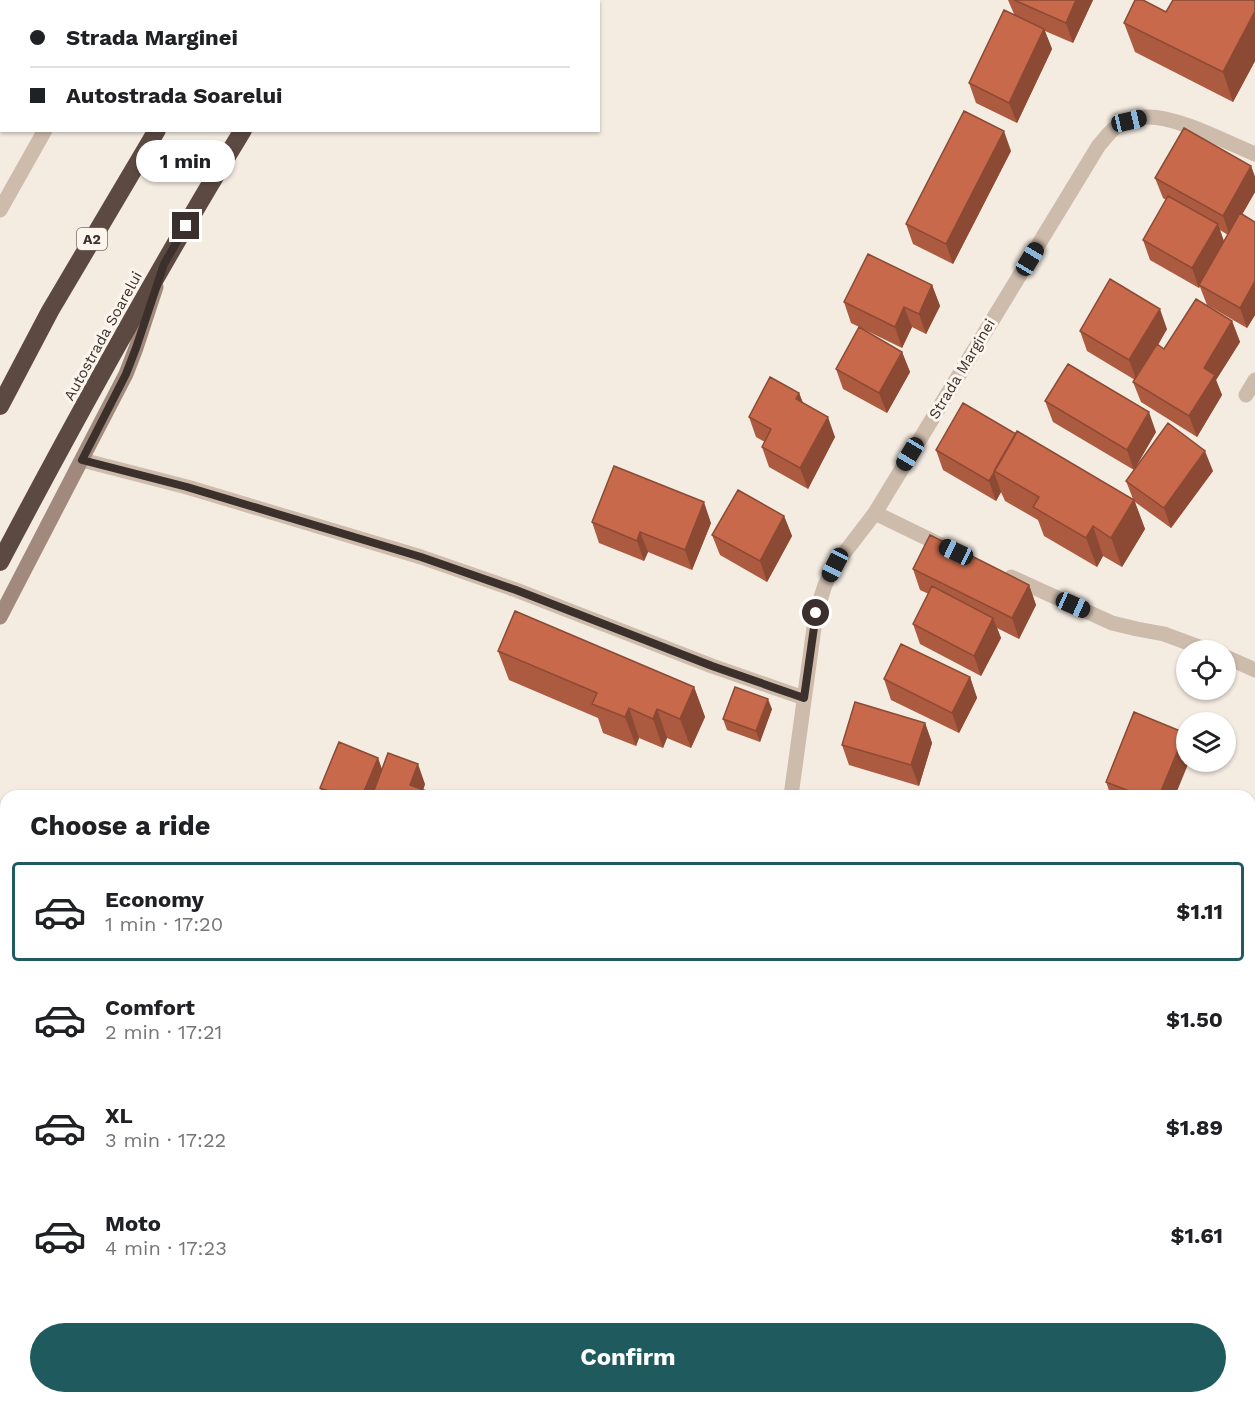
<!DOCTYPE html>
<html lang="en">
<head>
<meta charset="utf-8">
<style>
	body { margin:0; font-family:"Work Sans",sans-serif; background:#f2f2f2; color:#202124; height:100vh; display:flex; flex-direction:column; font-size:22px; white-space:nowrap }
	* { box-sizing:border-box; margin:0 }
	p { font-size:20px; color:#757577 }
	.icon { flex:none; width:33px; height:33px; fill:none; stroke:currentColor; stroke-width:2; stroke-linecap:round; stroke-linejoin:round }
	.map { position:relative; flex:1; overflow:hidden }
	.details { position:absolute; left:0px; top:790px; width:1256px; height:614px; display:flex; flex-direction:column; background:#fff; border-radius:18px 18px 0 0; box-shadow:0 2px 4px #0004 }
	.details>* { flex:none }
	.hud { position:absolute; left:0px; top:0px; width:600px; height:132px; box-shadow:0 2px 4px #0004; display:grid; align-content:center; height:132px; padding:0 30px; background:#fff }
	.controls { position:absolute; left:1176px; top:640px; display:grid; gap:12px }
	.controls a { display:grid; place-items:center; width:60px; height:60px; border-radius:50%; background:#fff; box-shadow:0 2px 4px #0004; font-size:30px }
	.end { position:absolute; width:27px; height:27px; margin:-14px; border:8px solid #3b302b; background:#fff; box-shadow:0 0 0 3px #fff }
	.from { border-radius:50% }
	.bubble { position:absolute; height:42px; border-radius:21px; background:#fff; box-shadow:0 2px 4px #0004; font-size:20px; font-weight:700; line-height:42px; text-align:center }
	.car { position:absolute; width:18px; height:36px; margin:-18px -9px; border-radius:8px; box-shadow:0 0 4px 2px #0007; background:linear-gradient(#222 24%,#8ab4d8 0 40%,#222 0 76%,#8ab4d8 0 86%,#222 0) }
	.hud b { display:flex; align-items:center; gap:21px; height:57px; font-size:22px }
	.hud b+b { border-top:2px solid #e0e0e0 }
	.hud i { width:15px; height:15px; background:#202124 }
	ul { padding:0; list-style:none }
	li { display:flex; align-items:center; gap:18px; height:99px; margin:0 12px 9px; padding:0 18px; border:3px solid transparent; border-radius:6px }
	li div { flex:1 }
	li b { display:block; font-size:22px }
	li em { font-style:normal; font-weight:700 }
	li.current { border-color:#1f5a5e }
	li>.icon { width:54px; height:54px; stroke-width:1.5 }
	h2 { padding:0 30px; font-size:27px; line-height:72px }
	.cta { display:flex; gap:12px; margin-top:auto; padding:12px 30px }
	.cta a { flex:1; height:69px; border-radius:36px; background:#1f5a5e; color:#fff; font-size:24px; font-weight:700; line-height:69px; text-align:center }
	.map>svg:first-child { display:block }
	.lines { fill:none; stroke-linecap:round; stroke-linejoin:round }
	.street { stroke:#cdbbac; stroke-width:15 }
	.secondary { stroke:#a18a7d; stroke-width:15 }
	.highway { stroke:#5c4a42; stroke-width:18 }
	.wall { fill:#ac5a40; fill-rule:evenodd }
	.shaded-wall { fill:#8c4a34 }
	.building { fill:#c8694b; stroke:#8c4a34; stroke-width:1.5 }
	.route { stroke:#3b302b; stroke-width:8 }
	.labels { text-anchor:middle; dominant-baseline:central; stroke-width:6; stroke-linejoin:round; paint-order:stroke }
	.shield { fill:#fbf5ee; stroke:#756b66; stroke-width:1.5 }
	.shield-label { font-size:14px; font-weight:bold; fill:#3b302b }
	.street-label { font-size:15px; fill:#3b302b; stroke:#fbf5ee }
</style>
</head>
<body>
<div class="map">
<svg width="1255" height="1403" viewBox="0 0 1255 1403">
	<rect width="100%" height="100%" fill="#f4ebe1"/>
	<g class="lines">
		<path class="street" d="M121,2L122,0
			M0,210L45,130
			M1246,395L1255,380
			M82,460L187,487L421,557L516,590L712,666L804,698
			M875,513L945,547
			M1011,577L1112,623L1137,629L1164,634L1210,651
			M1226,657L1255,670
			M791,796L816,613L825,585L835,565L875,513L1099,145C1104,140 1109,132 1115,128C1124,122 1135,118 1145,117C1175,115 1226,142 1255,154
			M1250,1103L1255,1104
			M0,1211L6,1213
			M712,1403L713,1398
			M990,1403L991,1398"/>
		<path class="secondary" d="M0,617L126,374L136,348L156,287"/>
		<path class="highway" d="M237,2V0
			M322,2L323,0
			M0,406L50,311L157,130
			M0,562C77,416 157,271 243,130"/>
	</g>
	<path class="wall" d="M1008,0H1093L1073,43L1045,31L1052,49L1017,123L976,103L969,83L1014,14Z
		M1255,1V61L1233,102L1135,52L1124,23L1166,12Z
		M1011,151L953,264L913,244L906,224Z
		M1251,166L1255,177V192L1242,214L1255,222V315L1247,328L1207,305L1200,287L1199,288L1150,260L1143,240L1166,200L1163,198L1155,178ZM1220,230L1228,235L1224,241Z
		M932,285L940,306L926,334L912,327L902,348L851,323L844,302Z
		M1232,321L1240,342L1216,380L1222,395L1197,437L1141,402L1133,382L1135,380L1087,351L1080,331L1167,329L1158,345L1164,349Z
		M902,352L910,372L887,413L843,389L836,369Z
		M799,393L803,403L835,437L808,489L769,467L762,447L765,442L756,437L749,417Z
		M1045,401L1156,432L1134,470L1053,422Z
		M1016,434L1133,499L1126,481L1213,471L1171,528L1135,502L1145,529L1122,567L1103,556L1097,567L1044,536L1038,520L1005,501L1001,492L996,501L943,470L936,450Z
		M784,516L792,536L767,582L720,555L712,535Z
		M592,522L711,523L692,570L648,552L644,561L599,543Z
		M913,569L1029,585L1036,605L1019,639L997,628L1001,638L981,676L920,644L913,624L929,594L920,590Z
		M498,651L694,687L705,717L691,748L667,738L663,748L639,738L636,746L603,733L598,718L509,680Z
		M970,677L977,698L959,733L891,700L884,679Z
		M772,709L760,742L727,730L723,719Z
		M925,723L932,743L919,786L849,765L842,745Z
		M378,758L382,770L425,784L423,790L440,796H323L320,788Z
		M1106,782L1175,796H1111Z
		M1250,908L1255,910V1001L1253,1000L1250,1008Z
		M1250,1135H1255V1263L1250,1262Z
		M0,1139L5,1141L6,1143V1189L4,1184L2,1187L0,1186Z
		M389,1398H464L465,1401L464,1403H391Z
		M890,1398H969L968,1403H859Z"/>
	<path class="shaded-wall" d="M1076,0H1093L1073,43L1066,23Z
		M1255,11V61L1233,102L1223,72Z
		M1044,29L1052,49L1017,123L1009,103Z
		M1004,131L1011,151L953,264L946,244Z
		M1251,166L1255,177V192L1230,236L1223,216Z
		M1218,224L1225,245L1199,285V288L1192,268Z
		M1255,281V315L1247,328L1240,308Z
		M932,285L940,306L926,334L919,314Z
		M904,307L912,327L902,348L895,327Z
		M1160,309L1167,329L1137,381L1129,360Z
		M1232,321L1240,342L1216,380L1222,395L1197,437L1189,416L1204,368Z
		M902,352L910,372L887,413L879,393Z
		M799,393L807,413L796,399Z
		M1149,412L1156,432L1134,470L1127,450Z
		M828,417L835,437L808,489L800,468Z
		M1205,451L1213,471L1171,528L1164,508Z
		M994,472L1001,492L996,501L989,481Z
		M1134,500L1145,529L1122,567L1111,538Z
		M704,502L711,523L692,570L685,550Z
		M784,516L792,536L767,582L760,561Z
		M1093,526L1103,556L1097,567L1086,538Z
		M640,532L648,552L644,561L637,541Z
		M1029,585L1036,605L1019,639L1012,618Z
		M993,618L1001,638L981,676L974,656Z
		M970,677L977,698L959,733L952,713Z
		M694,687L705,717L691,748L680,719Z
		M768,699L772,709L760,742L756,731Z
		M629,708L639,738L636,746L625,717Z
		M657,709L667,738L663,748L653,719Z
		M925,723L932,743L919,786L911,765Z
		M1185,733L1186,737V762H1189L1175,796H1159Z
		M378,758L385,778L378,796H362Z
		M418,764L425,784L421,796L410,785Z
		M1250,990L1253,1000L1250,1008Z
		M5,1141L6,1143V1172L0,1170V1154Z
		M0,1173L4,1184L2,1187L0,1181Z
		M129,1398H134L135,1403H127Z
		M221,1398H222L224,1403H219Z
		M306,1398H313L315,1403H303Z
		M448,1398H464L465,1401L464,1403H445Z
		M931,1398H934L936,1403H933Z
		M959,1398H969L968,1403H961Z
		M1157,1398H1170L1169,1403H1155Z"/>
	<path class="building" d="M1014,0H1076L1066,23Z
		M1135,0H1143L1166,12L1173,0H1252L1255,1V11L1223,72L1124,23Z
		M1004,10L1044,29L1009,103L969,83Z
		M964,111L1004,131L946,244L906,224Z
		M1184,128L1251,166L1223,216L1155,178Z
		M1168,196L1218,224L1192,268L1143,240Z
		M1240,213L1255,222V281L1240,308L1199,285Z
		M868,254L932,285L919,314L904,307L895,327L844,302Z
		M1110,279L1160,309L1129,360L1080,331Z
		M1196,299L1232,321L1204,368L1215,375L1189,416L1133,382L1157,344L1164,349Z
		M859,327L902,352L879,393L836,369Z
		M1068,364L1149,412L1127,450L1045,401Z
		M770,377L799,393L796,399L828,417L800,468L762,447L771,429L749,417Z
		M963,403L1016,434L989,481L936,450Z
		M1168,423L1205,451L1164,508L1126,481Z
		M1017,431L1134,500L1111,538L1093,526L1086,538L1033,507L1039,497L994,471Z
		M614,466L704,502L685,550L640,532L637,541L592,522Z
		M738,490L784,516L760,561L712,535Z
		M930,535L1029,585L1012,618L913,569Z
		M932,586L993,618L974,656L913,624Z
		M515,611L694,687L680,719L657,709L653,719L629,708L625,717L592,704L597,693L498,651Z
		M901,644L970,677L952,713L884,679Z
		M735,687L768,699L756,731L723,719Z
		M855,702L925,723L911,765L842,745Z
		M1134,712L1185,733L1159,796H1142L1106,782Z
		M339,742L378,758L362,796H342L320,788Z
		M388,753L418,764L410,785L440,796H372Z
		M1250,908L1255,910V946L1250,943Z
		M1250,953L1255,955V984L1250,982Z
		M1250,1135H1255V1243H1250Z
		M0,1139L5,1141L0,1154Z
		M6,1151V1172L0,1170V1165Z
		M59,1398H129L127,1403H56Z
		M150,1398H221L219,1403H147Z
		M233,1398H306L303,1403H231Z
		M402,1398H448L445,1403H399Z
		M748,1398H777L811,1403H747Z
		M860,1398H888L915,1403H859Z
		M1029,1398H1157L1155,1403H1028Z
		M595,1399L607,1403H594Z"/>
	<g class="lines">
		<path class="route" d="M186,226L164,264L136,348L126,374L82,460L187,487L421,557L516,590L712,666L804,698L816,613"/>
	</g>
	<g class="labels">
		<rect class="shield" x="77" y="228" width="30" height="22" rx="4.5"/>
		<g class="shield-label">
			<text x="92" y="239">A2</text>
		</g>
		<g class="street-label">
			<text transform="translate(103 336) rotate(-61)">Autostrada Soarelui</text>
			<text transform="translate(962 369) rotate(-59)">Strada Marginei</text>
		</g>
	</g>
</svg>
<div class="controls">
<a><svg class="icon" aria-label="locate" viewBox="0 0 24 24"><circle cx="12" cy="12" r="6"/><path d="M12 2v4M12 18v4M2 12h4M18 12h4"/></svg></a>
<a><svg class="icon" aria-label="layers" viewBox="0 0 24 24"><path d="M12 4l9 5-9 5-9-5zM3 14l9 5 9-5"/></svg></a>
</div>
<i class="end from" style="left:816px;top:613px"></i>
<i class="end" style="left:186px;top:226px"></i>
<div class="bubble" style="left:136px;top:140px;width:99px">1 min</div>
<i class="car" style="left:1129px;top:121px;rotate:77deg"></i>
<i class="car" style="left:1030px;top:259px;rotate:31deg"></i>
<i class="car" style="left:910px;top:454px;rotate:211deg"></i>
<i class="car" style="left:956px;top:552px;rotate:295deg"></i>
<i class="car" style="left:835px;top:565px;rotate:207deg"></i>
<i class="car" style="left:1073px;top:605px;rotate:114deg"></i>
<div class="hud">
<b><i class="from"></i>Strada Marginei</b>
<b><i></i>Autostrada Soarelui</b>
</div>
<section class="details">
<h2>Choose a ride</h2>
<ul>
<li class="current"><svg class="icon" aria-label="car" viewBox="0 0 24 24"><path d="M5 17H2v-5l4-1 3-4h7l3 4 3 1v5h-3M9 17h6M6 11h13"/><circle cx="7" cy="17" r="2"/><circle cx="17" cy="17" r="2"/></svg><div><b>Economy</b><p>1 min · 17:20</p></div><em>$1.11</em></li>
<li><svg class="icon" aria-label="car" viewBox="0 0 24 24"><path d="M5 17H2v-5l4-1 3-4h7l3 4 3 1v5h-3M9 17h6M6 11h13"/><circle cx="7" cy="17" r="2"/><circle cx="17" cy="17" r="2"/></svg><div><b>Comfort</b><p>2 min · 17:21</p></div><em>$1.50</em></li>
<li><svg class="icon" aria-label="car" viewBox="0 0 24 24"><path d="M5 17H2v-5l4-1 3-4h7l3 4 3 1v5h-3M9 17h6M6 11h13"/><circle cx="7" cy="17" r="2"/><circle cx="17" cy="17" r="2"/></svg><div><b>XL</b><p>3 min · 17:22</p></div><em>$1.89</em></li>
<li><svg class="icon" aria-label="car" viewBox="0 0 24 24"><path d="M5 17H2v-5l4-1 3-4h7l3 4 3 1v5h-3M9 17h6M6 11h13"/><circle cx="7" cy="17" r="2"/><circle cx="17" cy="17" r="2"/></svg><div><b>Moto</b><p>4 min · 17:23</p></div><em>$1.61</em></li>
</ul>
<div class="cta"><a>Confirm</a></div>
</section>
</div>
</body>
</html>
